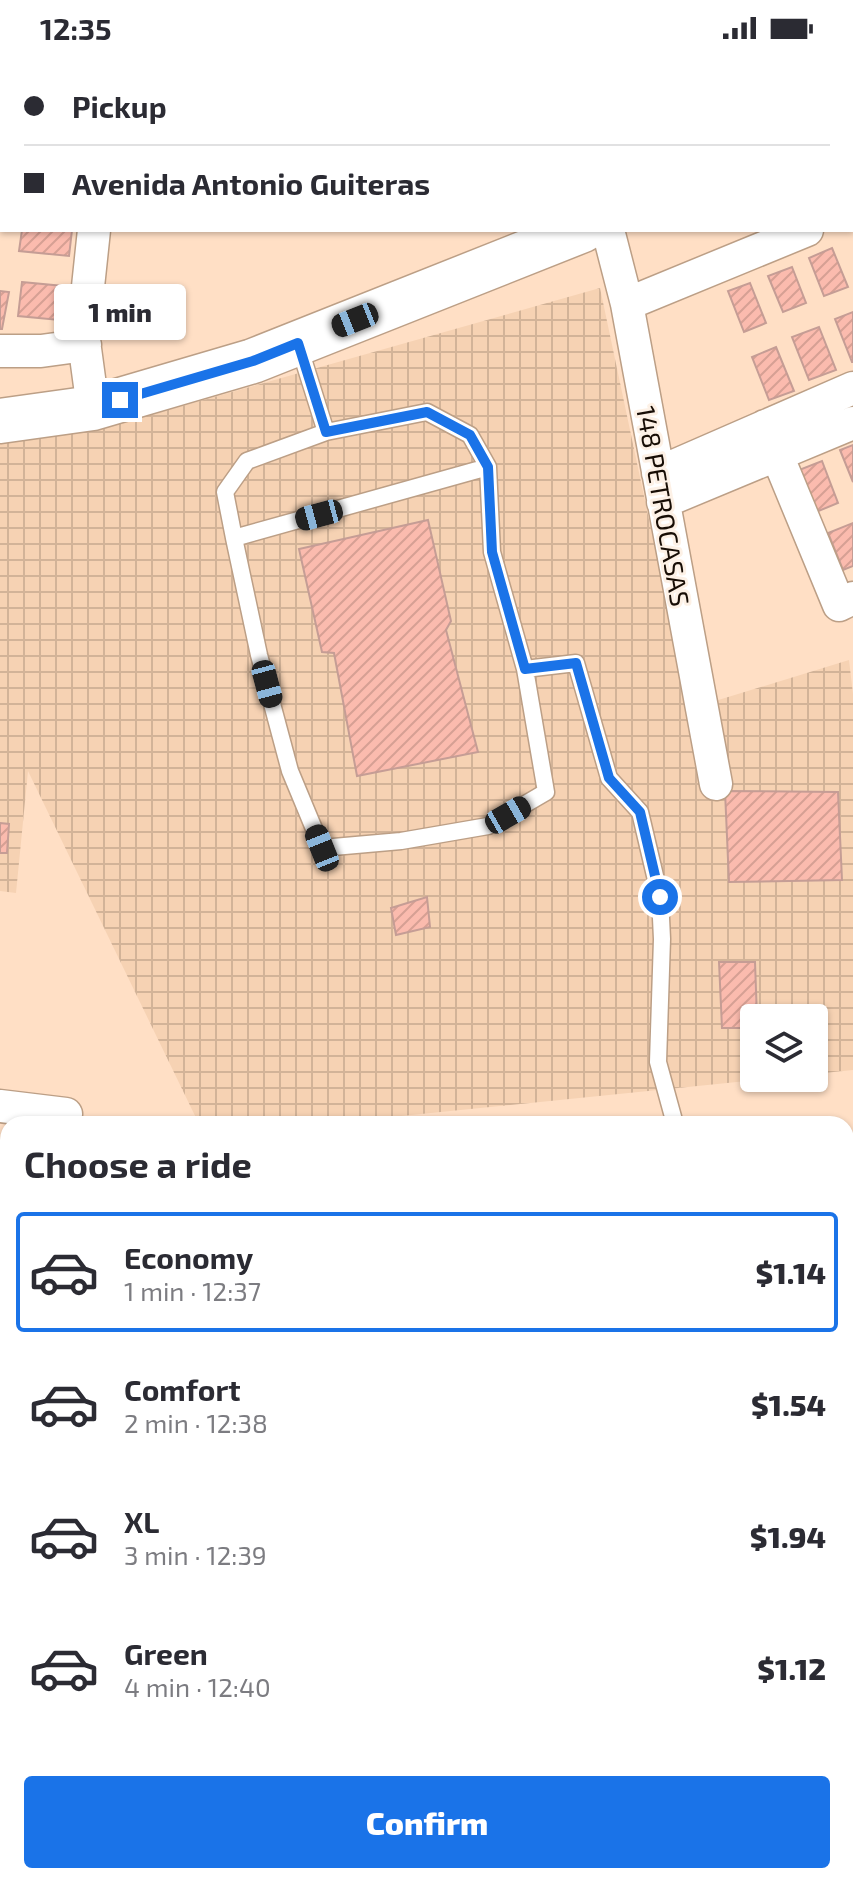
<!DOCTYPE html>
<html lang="en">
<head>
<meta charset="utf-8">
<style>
	body { margin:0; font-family:"Exo 2",sans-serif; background:#f2f2f3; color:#2b2b33; height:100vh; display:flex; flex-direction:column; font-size:30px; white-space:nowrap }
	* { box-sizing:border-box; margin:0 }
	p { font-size:26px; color:#7c7c81 }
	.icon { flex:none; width:44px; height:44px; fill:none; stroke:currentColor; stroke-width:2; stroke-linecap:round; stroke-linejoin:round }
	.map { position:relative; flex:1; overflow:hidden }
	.details { position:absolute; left:0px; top:1060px; width:854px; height:768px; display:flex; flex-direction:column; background:#fff; border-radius:24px 24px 0 0; box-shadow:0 2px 6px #0004 }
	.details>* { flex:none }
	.banner { position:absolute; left:0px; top:0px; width:854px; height:176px; box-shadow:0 2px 6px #0004; display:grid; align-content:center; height:176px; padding:0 24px; background:#fff }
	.buttons { position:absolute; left:740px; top:948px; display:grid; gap:16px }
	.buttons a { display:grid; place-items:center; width:88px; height:88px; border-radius:8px; background:#fff; box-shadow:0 2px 6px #0004; font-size:40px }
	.end { position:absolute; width:36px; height:36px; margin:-18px; border:10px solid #1a73e8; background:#fff; box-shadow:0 0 0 4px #fff }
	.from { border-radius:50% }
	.bubble { position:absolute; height:56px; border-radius:8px; background:#fff; box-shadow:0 2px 6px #0004; font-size:26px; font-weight:800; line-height:56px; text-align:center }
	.car { position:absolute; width:24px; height:48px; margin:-24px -12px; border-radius:10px; box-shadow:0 0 6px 2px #0007; background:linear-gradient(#222 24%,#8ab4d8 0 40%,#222 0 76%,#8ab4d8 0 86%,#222 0) }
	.banner b { display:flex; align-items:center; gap:28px; height:76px; font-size:30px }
	.banner b+b { border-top:2px solid #e1e1e2 }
	.banner i { width:20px; height:20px; background:#2b2b33 }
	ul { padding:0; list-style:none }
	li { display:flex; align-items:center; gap:24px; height:120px; margin:0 16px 12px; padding:0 8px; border:4px solid transparent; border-radius:8px }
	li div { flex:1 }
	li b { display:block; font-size:30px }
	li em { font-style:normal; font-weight:800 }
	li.active { border-color:#1a73e8 }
	li>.icon { width:72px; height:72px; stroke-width:1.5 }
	h2 { padding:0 24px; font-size:36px; line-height:96px }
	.cta { display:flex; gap:16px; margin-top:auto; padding:16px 24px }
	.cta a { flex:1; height:92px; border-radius:8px; background:#1a73e8; color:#fff; font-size:32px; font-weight:800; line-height:92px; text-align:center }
	.status { display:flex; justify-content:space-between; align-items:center; height:56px; padding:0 40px; background:#fff; direction:ltr }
	.status svg { height:22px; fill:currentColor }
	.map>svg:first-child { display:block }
	.industrial { fill:url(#industrial-grid) }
	.building { fill:url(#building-hatch); stroke:#c59d95; stroke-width:2 }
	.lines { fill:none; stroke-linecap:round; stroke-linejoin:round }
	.service-casing { stroke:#bc9f86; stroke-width:19 }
	.minor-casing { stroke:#bc9f86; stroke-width:35 }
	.primary-casing { stroke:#bc9f86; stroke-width:47 }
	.service { stroke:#fff; stroke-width:16 }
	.minor { stroke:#fff; stroke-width:32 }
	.primary { stroke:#fff; stroke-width:44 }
	.route { stroke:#1a73e8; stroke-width:10 }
	.labels { text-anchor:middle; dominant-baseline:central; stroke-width:6; stroke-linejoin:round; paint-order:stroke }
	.street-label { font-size:26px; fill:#170d05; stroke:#fdf1e6 }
</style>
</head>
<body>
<div class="status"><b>12:35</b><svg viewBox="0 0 49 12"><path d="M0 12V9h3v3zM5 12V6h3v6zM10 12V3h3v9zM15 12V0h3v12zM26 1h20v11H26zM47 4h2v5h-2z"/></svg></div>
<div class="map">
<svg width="853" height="1828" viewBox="0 0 853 1828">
	<defs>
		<pattern id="industrial-grid" width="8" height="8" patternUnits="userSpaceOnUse" patternTransform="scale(2)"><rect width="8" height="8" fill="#f6d2b3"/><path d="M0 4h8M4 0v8" fill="none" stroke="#d2b398"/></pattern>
		<pattern id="building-hatch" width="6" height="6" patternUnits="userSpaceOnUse" patternTransform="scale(2)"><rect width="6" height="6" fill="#fbbbae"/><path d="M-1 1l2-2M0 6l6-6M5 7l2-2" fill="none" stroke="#d6a094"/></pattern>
	</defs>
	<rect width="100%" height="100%" fill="#ffdfc5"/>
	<path class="industrial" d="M600,232L689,653L849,604L853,638V1014L814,1018V962H754V1022H776L322,1068H199L28,715L16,837L0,835V387L108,371Z"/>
	<path class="building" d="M22,174H72L69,200L19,195Z
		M832,192L848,231L824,240L809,202Z
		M792,211L806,247L783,256L768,220Z
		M22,226L63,230L59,264L18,260Z
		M750,227L766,267L744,276L728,235Z
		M0,235L9,236L2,273H0Z
		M853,256V306H852L835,263Z
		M819,271L836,314L809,324L792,281Z
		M776,291L794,335L769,344L752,301Z
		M853,389V426L840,394Z
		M822,405L838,447L816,456L799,414Z
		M428,464L451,565L446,574L478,696L357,720L334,597L322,596L299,493Z
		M853,467V510L843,514L828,477Z
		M725,735L838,736L842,824L729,826Z
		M0,767L9,768L7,797H0Z
		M427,841L430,871L396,879L391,852Z
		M719,906H755L757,962H754V972H722Z"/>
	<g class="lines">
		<g class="service-casing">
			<path id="service" d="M299,290L326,376
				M234,482L225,436L247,405L326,376L427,356L470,379L488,411L492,496L525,613L546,736L488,770L401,785L322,792L290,715L259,599L234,482L488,411
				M525,613L576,607L609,722L640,756L660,841L662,883L658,1006L675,1068"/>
		</g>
		<g class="minor-casing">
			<path id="minor" d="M113,2V0
				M0,42H2
				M852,156L853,155
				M608,174L627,248L716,728
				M627,248L807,174
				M0,295H41L85,289
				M93,352L83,278L94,174
				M765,370L839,549L853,542
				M658,417L853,332
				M663,446L853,367
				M0,1050L66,1058"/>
		</g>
		<g class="primary-casing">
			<path id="primary" d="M852,64L853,63
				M0,365L93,352L253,305L583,174"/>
		</g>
		<use href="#service" class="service"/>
		<use href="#minor" class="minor"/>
		<use href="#primary" class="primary"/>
	</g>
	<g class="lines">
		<path class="route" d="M120,344L253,305L298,287L326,376L427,356L470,379L488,411L492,496L525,613L576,607L609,722L640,756L660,841"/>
	</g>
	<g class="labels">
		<g class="street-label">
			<text transform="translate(664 450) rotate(80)">148 PETROCASAS</text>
		</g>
	</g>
</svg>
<div class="buttons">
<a><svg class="icon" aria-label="layers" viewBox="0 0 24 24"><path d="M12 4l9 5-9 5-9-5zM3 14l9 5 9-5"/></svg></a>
</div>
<i class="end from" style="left:660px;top:841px"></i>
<i class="end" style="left:120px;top:344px"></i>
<div class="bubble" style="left:54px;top:228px;width:132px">1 min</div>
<i class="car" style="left:355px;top:264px;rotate:248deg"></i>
<i class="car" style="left:319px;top:459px;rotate:255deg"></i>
<i class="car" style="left:267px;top:628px;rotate:165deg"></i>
<i class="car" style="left:508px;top:759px;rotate:60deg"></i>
<i class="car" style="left:322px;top:792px;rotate:338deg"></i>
<div class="banner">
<b><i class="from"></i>Pickup</b>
<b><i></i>Avenida Antonio Guiteras</b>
</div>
<section class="details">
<h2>Choose a ride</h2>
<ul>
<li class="active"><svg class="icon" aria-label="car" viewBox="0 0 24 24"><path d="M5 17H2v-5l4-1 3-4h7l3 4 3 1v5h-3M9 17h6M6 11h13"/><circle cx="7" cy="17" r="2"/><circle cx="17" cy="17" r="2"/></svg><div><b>Economy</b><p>1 min · 12:37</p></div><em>$1.14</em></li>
<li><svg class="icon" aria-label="car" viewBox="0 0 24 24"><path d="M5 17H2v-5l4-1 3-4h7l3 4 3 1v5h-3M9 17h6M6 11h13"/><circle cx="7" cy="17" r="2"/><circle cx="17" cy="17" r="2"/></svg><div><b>Comfort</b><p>2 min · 12:38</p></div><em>$1.54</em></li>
<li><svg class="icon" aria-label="car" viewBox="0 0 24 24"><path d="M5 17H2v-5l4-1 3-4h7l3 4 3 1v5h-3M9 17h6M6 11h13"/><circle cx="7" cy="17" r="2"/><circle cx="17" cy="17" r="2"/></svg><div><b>XL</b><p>3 min · 12:39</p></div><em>$1.94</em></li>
<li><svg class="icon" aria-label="car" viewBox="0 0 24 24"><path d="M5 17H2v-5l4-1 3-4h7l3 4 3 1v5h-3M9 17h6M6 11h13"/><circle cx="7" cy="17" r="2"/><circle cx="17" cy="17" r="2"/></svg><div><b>Green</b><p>4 min · 12:40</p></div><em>$1.12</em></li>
</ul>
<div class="cta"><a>Confirm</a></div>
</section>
</div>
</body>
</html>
